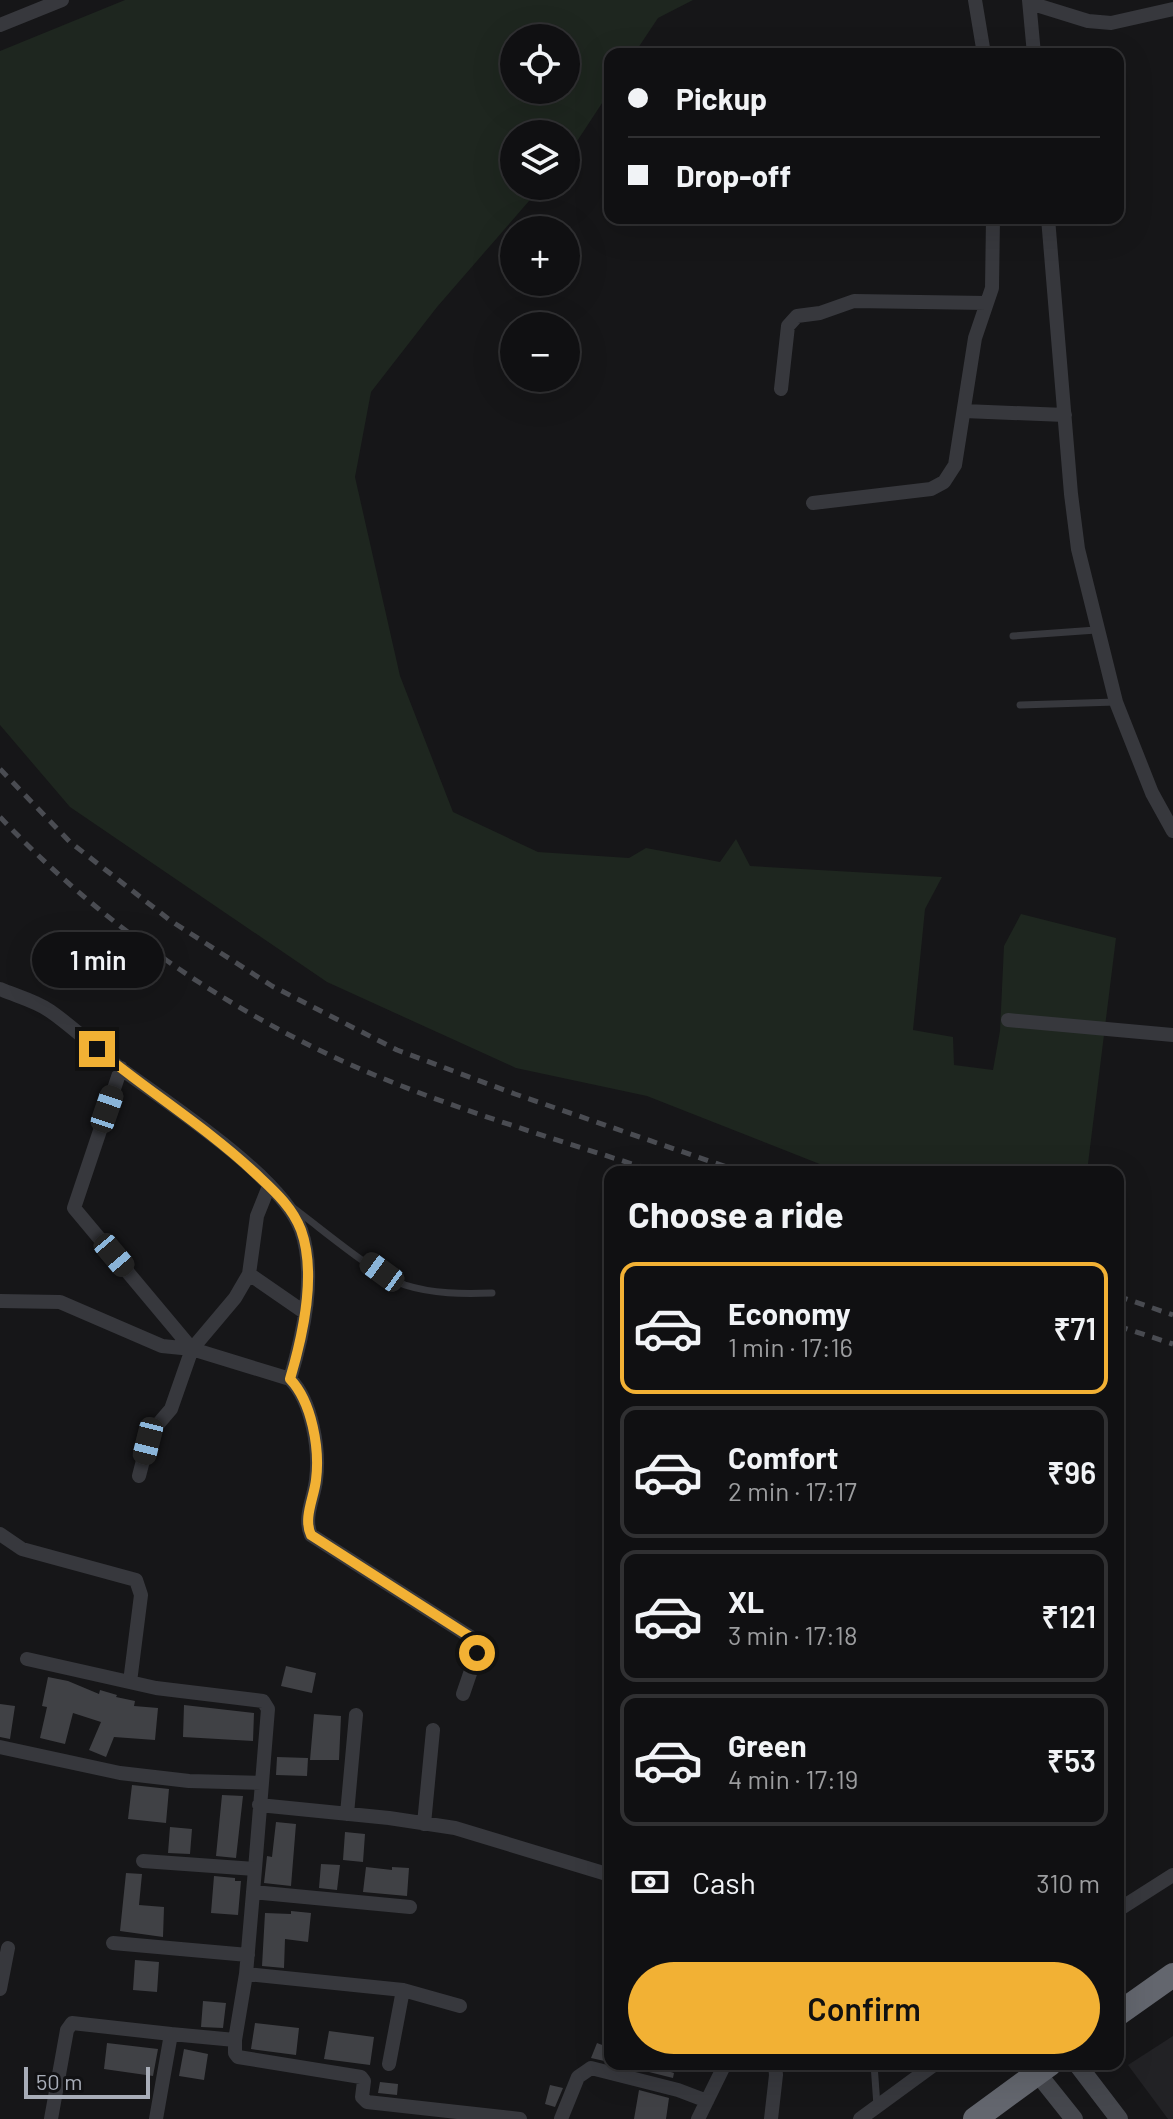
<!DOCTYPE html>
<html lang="en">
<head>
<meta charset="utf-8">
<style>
	body { margin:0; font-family:Barlow,sans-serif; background:#19191b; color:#f1f3f6; height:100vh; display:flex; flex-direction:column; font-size:30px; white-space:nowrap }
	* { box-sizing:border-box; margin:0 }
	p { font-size:26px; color:#9c9d9f }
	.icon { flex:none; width:44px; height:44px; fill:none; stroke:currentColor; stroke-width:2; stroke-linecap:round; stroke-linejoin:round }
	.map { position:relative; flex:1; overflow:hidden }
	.sheet { position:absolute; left:604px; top:1166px; width:520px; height:904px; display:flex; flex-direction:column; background:#101012; border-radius:16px; box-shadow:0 8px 32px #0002,0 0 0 2px #303032 }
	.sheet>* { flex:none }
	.top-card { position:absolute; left:604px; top:48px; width:520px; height:176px; border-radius:16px; box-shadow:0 8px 32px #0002,0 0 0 2px #303032; display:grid; align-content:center; height:176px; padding:0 24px; background:#101012 }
	.fabs { position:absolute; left:500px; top:24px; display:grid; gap:16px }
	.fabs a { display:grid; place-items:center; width:80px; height:80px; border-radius:50%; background:#101012; box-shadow:0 8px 32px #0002,0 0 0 2px #303032; font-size:40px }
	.scale { position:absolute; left:24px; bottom:20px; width:126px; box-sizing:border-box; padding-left:8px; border:4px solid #a8adb8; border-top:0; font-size:22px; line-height:28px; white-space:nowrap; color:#a8adb8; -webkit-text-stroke:6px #111113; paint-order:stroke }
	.end { position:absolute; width:36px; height:36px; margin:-18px; border:10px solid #f2b134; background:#111; box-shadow:0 0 0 4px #111 }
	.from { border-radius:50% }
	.bubble { position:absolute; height:56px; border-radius:28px; background:#101012; box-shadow:0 8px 32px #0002,0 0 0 2px #303032; font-size:26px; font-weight:600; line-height:56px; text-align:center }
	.car { position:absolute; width:24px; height:48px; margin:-24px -12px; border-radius:10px; box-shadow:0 0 6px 2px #0007; background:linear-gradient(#222 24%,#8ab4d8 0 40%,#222 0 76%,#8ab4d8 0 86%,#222 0) }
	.top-card b { display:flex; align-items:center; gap:28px; height:76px; font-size:30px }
	.top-card b+b { border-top:2px solid #303032 }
	.top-card i { width:20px; height:20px; background:#f1f3f6 }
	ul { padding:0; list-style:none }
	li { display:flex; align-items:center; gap:24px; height:132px; margin:0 16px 12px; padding:0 8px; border:4px solid #303032; border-radius:16px }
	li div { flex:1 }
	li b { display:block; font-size:30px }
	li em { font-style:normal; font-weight:600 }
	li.current { border-color:#f2b134 }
	li>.icon { width:72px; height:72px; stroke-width:1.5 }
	h2 { padding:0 24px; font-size:36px; line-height:96px }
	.pay { display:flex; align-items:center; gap:20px; height:88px; padding:0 24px; font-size:30px }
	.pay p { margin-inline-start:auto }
	.primary-button { display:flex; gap:16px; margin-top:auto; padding:16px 24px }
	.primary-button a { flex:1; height:92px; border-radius:48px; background:#f2b134; color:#111; font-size:32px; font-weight:600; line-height:92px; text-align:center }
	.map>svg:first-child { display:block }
	.built { fill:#222225 }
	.green { fill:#1e261f; fill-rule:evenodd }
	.building { fill:#404145 }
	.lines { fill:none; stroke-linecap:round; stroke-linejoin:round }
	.lane { stroke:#37383d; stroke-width:7 }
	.street { stroke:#37383d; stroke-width:14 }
	.secondary { stroke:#45474d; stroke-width:18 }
	.highway { stroke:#63666e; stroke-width:24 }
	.rail { stroke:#4a4c52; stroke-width:5; stroke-dasharray:10 8; stroke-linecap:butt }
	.route { stroke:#f2b134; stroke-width:10 }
</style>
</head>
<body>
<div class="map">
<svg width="1173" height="2119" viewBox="0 0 1173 2119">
	<rect width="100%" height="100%" fill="#161618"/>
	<path class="built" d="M1173,2036V2119H1168L1128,2065Z"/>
	<path class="green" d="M125,0H693L658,18L634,54H610V91L566,158V134H514V186H542L437,307L371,392L355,477L400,676L453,812L538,852L629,858L646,848L720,862L736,839L750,866L942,877L925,909L913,1030L953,1037L954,1065L993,1070L1000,1031L1004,946L1021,914L1116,938L1087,1172H840L647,1096L516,1068L327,982L70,807L0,725V51ZM514,38H566V90H514Z"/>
	<path class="building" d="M286,1666L316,1673L312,1693L281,1686Z
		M48,1677L68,1681L99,1694L100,1690L117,1695L116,1697L135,1701L134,1706L158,1708L155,1740L114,1737L106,1757L89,1750L101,1722L73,1713L65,1744L40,1738L47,1707L42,1706Z
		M0,1704L15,1706L10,1739L0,1737Z
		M184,1705L254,1713L253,1741L183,1737Z
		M314,1714L341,1716L339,1760H310Z
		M277,1757L308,1758L307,1776L276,1775Z
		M132,1785L169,1789L166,1823L128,1819Z
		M222,1795L243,1796L236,1858L216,1856Z
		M276,1822L296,1824L291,1886L264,1883L267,1856L272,1857Z
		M170,1827L192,1829L190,1854L168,1853Z
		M345,1832L365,1834L363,1862L343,1860Z
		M321,1864L340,1865L337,1890L319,1888Z
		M366,1867L392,1870V1867L409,1868L407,1896L363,1892Z
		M126,1873L142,1874L139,1905L164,1907L163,1937L120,1931Z
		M214,1876L235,1878V1881H241L238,1915L211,1913Z
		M291,1911L311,1913L308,1942L285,1939L284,1968L262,1966L265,1913L291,1914Z
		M135,1960L159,1962L157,1992L133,1990Z
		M203,2001L226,2003L223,2028L201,2027Z
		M255,2023L299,2028L296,2055L251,2049Z
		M329,2031L374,2037L370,2065L324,2059Z
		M107,2043L158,2049L153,2076L104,2069Z
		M597,2043L610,2048L609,2062L591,2058Z
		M184,2049L208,2054L204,2080L179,2076Z
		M652,2066L674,2073L673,2078L649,2072Z
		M380,2082L398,2084L397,2095L378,2093Z
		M550,2085L563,2088L555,2107L545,2104Z
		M639,2090L669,2098L666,2119H634Z"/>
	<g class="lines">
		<path class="lane" d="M1013,636L1096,630
			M1020,705L1116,702
			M292,1207C321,1228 374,1274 405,1285C433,1294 463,1294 492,1293
			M874,2064L877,2106"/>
		<path class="street" d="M975,0L984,54
			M1029,0L1034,54
			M1030,3L1088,21L1111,23L1173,9
			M0,25L62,0
			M1048,218L1071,494L1078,549L1116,702L1152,793L1173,831
			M781,389L788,326L797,316L820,313L854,301L986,303
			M964,411L1065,415
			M813,503L931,489L944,482L955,465L975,338L992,288L993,218
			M0,989C16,996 36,1001 50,1011C73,1027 94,1047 116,1065C164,1101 282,1176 301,1230C317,1275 303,1335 290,1379
			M1008,1020L1173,1035
			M121,1068L74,1208L192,1349
			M249,1274L304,1312
			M0,1301L60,1302L162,1346L192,1349L290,1379C312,1401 320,1450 316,1480C314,1498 303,1518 311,1535L472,1638L477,1653L463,1694
			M139,1476L148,1441L153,1430L171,1409L192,1349L235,1298L249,1274L257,1216L269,1186
			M0,1534L22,1549L136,1580L141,1595L130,1682
			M27,1659L156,1688L263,1701L268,1709L255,1869
			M0,1747L120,1773L189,1781L261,1783
			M259,1805L389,1818L455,1828L610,1875
			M347,1814L356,1715
			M424,1824L433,1730
			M143,1861L255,1869L246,1974L235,2040L171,2034L156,2119
			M253,1892L410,1907
			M1118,1910L1173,1875
			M113,1943L248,1955
			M246,1974L403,1990L460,2006
			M0,1989L8,1948
			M235,2040V2053L238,2057L361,2077L364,2081L362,2097L367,2102L520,2119
			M389,2064L403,1990
			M51,2119L67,2030L72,2023L171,2034
			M561,2119L578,2077L591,2068L678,2090L707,2101
			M698,2119L725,2064
			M771,2119L776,2075L775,2064
			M860,2119L935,2064"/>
		<path class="secondary" d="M1077,2064L1119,2119
			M1038,2074L1074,2119"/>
		<path class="highway" d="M1118,2014L1173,1975
			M975,2119L1050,2064"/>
		<path class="rail" d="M0,769L70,842L171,921L272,986L397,1050L515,1094L741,1172
			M0,817C102,925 228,1012 365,1071C459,1111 559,1140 657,1172
			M1118,1296L1173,1315
			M1118,1326L1173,1344"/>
	</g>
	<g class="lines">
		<path class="route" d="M97,1049C149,1092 206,1127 255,1173C273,1190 292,1206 301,1230C317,1274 303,1335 290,1379C312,1402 320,1449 316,1480C314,1498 303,1518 311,1535L472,1638L477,1653"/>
	</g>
</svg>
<div class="fabs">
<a><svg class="icon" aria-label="locate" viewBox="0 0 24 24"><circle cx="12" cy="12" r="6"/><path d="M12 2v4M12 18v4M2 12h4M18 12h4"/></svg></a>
<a><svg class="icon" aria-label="layers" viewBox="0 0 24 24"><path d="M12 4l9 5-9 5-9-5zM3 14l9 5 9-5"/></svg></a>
<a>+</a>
<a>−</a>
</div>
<div class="scale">50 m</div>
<i class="end from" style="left:477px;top:1653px"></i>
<i class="end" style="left:97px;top:1049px"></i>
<div class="bubble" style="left:32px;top:932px;width:132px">1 min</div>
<i class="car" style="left:107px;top:1109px;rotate:19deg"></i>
<i class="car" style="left:114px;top:1255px;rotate:140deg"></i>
<i class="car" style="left:382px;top:1272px;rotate:306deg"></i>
<i class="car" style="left:148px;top:1441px;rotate:194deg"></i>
<div class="top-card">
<b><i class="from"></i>Pickup</b>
<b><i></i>Drop-off</b>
</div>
<section class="sheet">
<h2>Choose a ride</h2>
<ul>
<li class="current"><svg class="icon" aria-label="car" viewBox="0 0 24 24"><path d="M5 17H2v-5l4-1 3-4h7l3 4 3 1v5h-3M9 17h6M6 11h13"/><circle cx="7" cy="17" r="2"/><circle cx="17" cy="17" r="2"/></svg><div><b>Economy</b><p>1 min · 17:16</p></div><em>₹71</em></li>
<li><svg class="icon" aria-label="car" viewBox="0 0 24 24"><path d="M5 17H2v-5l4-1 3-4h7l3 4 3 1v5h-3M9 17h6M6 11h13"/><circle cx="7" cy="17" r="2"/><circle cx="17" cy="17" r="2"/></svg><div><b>Comfort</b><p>2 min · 17:17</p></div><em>₹96</em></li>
<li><svg class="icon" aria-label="car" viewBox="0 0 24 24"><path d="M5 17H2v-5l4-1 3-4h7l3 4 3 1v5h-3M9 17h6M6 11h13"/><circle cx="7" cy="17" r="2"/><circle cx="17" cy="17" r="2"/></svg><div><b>XL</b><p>3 min · 17:18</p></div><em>₹121</em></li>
<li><svg class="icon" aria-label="car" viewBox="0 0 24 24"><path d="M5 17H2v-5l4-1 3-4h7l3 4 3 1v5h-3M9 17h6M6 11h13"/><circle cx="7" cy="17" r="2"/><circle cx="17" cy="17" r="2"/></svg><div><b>Green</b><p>4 min · 17:19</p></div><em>₹53</em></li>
</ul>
<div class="pay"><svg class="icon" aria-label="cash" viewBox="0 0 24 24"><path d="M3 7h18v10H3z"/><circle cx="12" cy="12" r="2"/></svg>Cash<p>310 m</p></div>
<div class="primary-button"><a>Confirm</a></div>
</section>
</div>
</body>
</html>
